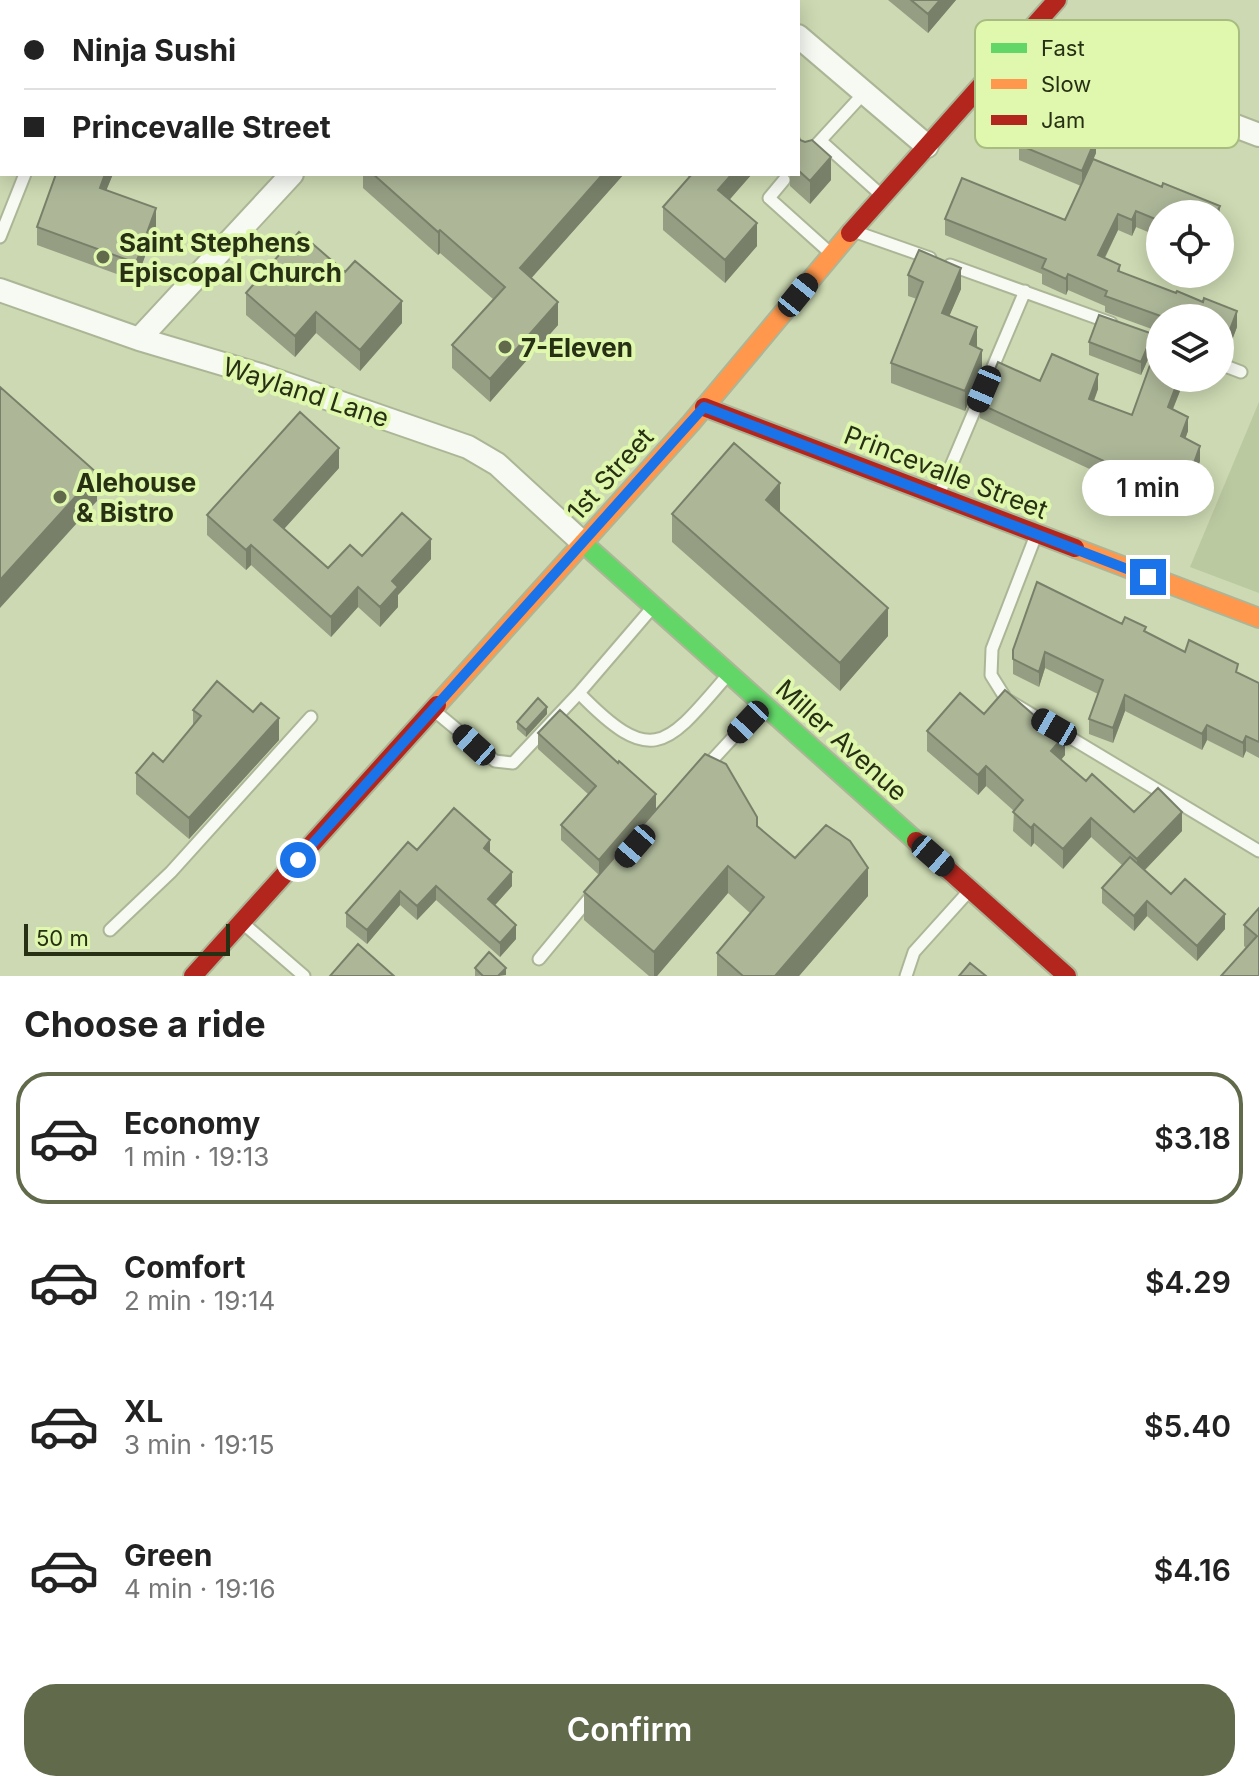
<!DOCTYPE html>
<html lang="en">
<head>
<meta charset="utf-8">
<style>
	body { margin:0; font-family:Inter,sans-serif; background:#f6f6f6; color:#222; height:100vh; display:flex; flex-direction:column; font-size:30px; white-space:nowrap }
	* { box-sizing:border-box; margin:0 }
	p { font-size:26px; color:#767676 }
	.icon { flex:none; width:44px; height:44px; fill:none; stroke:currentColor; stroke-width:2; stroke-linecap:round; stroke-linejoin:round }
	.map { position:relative; height:976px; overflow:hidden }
	.side { display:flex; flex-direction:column; background:#fff; flex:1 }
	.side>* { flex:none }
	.banner { position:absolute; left:0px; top:0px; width:800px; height:176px; box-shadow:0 4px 20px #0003; display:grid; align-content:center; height:176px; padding:0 24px; background:#fff }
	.tools { position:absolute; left:1146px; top:200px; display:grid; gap:16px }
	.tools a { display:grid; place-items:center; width:88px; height:88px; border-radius:50%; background:#fff; box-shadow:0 4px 20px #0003; font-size:40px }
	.scale { position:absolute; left:24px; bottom:20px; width:206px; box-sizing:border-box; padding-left:8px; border:4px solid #273013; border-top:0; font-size:22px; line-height:28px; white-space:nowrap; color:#273013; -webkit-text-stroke:6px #dff8ae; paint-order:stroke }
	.end { position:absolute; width:36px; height:36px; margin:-18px; border:10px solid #1a73e8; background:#fff; box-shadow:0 0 0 4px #fff }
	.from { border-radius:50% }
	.bubble { position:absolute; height:56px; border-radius:28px; background:#fff; box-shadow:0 4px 20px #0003; font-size:26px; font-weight:600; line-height:56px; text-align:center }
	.car { position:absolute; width:24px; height:48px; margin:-24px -12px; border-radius:10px; box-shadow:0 0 6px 2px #0007; background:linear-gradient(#222 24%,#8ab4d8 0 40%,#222 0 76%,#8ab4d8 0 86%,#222 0) }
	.banner b { display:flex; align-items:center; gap:28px; height:76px; font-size:30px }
	.banner b+b { border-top:2px solid #e0e0e0 }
	.banner i { width:20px; height:20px; background:#222 }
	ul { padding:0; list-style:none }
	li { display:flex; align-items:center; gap:24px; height:132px; margin:0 16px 12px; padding:0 8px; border:4px solid transparent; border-radius:32px }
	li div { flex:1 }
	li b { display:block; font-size:30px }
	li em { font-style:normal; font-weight:600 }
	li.active { border-color:#616b4b }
	li>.icon { width:72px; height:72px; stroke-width:1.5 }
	h2 { padding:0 24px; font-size:36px; line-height:96px }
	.primary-button { display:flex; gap:16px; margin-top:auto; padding:16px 24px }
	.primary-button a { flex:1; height:92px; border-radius:32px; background:#616b4b; color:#fff; font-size:32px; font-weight:600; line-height:92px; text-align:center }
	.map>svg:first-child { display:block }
	.green { fill:#bbc9a1 }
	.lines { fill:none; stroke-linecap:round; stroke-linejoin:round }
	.lane-casing { stroke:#acb697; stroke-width:15 }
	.street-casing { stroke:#acb697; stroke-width:26 }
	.fast-casing { stroke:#acb697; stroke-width:22 }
	.slow-casing { stroke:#acb697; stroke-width:22 }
	.jam-casing { stroke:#acb697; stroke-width:22 }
	.lane { stroke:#f7f9f3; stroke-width:11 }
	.street { stroke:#f7f9f3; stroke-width:22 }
	.fast { stroke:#63d668; stroke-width:18 }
	.slow { stroke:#ff974d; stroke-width:18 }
	.jam { stroke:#b3261e; stroke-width:18 }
	.wall { fill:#959d83 }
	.shaded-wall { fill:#79806a }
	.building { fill:#adb798; stroke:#79806a; stroke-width:2 }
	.route { stroke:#1a73e8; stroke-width:10 }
	.poi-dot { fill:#616b4b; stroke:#dff8ae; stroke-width:3 }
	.labels { text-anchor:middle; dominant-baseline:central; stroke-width:8; stroke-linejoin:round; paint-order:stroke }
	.poi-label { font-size:26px; font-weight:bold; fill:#273013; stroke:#dff8ae; text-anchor:start }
	.street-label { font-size:26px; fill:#273013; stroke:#dff8ae }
	.key { fill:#dff8ae; stroke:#a8bc80; stroke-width:2 }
	.key-label { font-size:22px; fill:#273013 }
</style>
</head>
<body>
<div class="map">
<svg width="1259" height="976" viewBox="0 0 1259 976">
	<rect width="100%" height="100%" fill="#ccd9b2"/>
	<path class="green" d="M1259,402V593L1190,567Z"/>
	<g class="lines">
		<g class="lane-casing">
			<path id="lane" d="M88,2L89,0
				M821,141L879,193
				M808,154L864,93
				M784,180L769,198L828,251
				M856,232L930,258
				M0,237L25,174
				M950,265L1111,323
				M1220,364L1241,372
				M940,492L1025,291
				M1036,535L992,649L991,675L1006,699L1259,851
				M652,608L579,693C652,768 666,747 726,677
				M437,713L495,761L513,763L579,693
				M704,769L763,705
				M245,925L304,976
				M110,930L171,872L311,717
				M539,959L592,895
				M906,976L914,952L969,891"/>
		</g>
		<g class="street-casing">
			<path id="street" d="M755,0L757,2
				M454,2L456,0
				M798,36L927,146
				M1018,43L1259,135
				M0,290L139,339L260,375L468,447L497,464L583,543
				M139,339L292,174"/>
		</g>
		<g class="fast-casing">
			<path id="fast" d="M583,543L916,841"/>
		</g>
		<g class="slow-casing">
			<path id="slow" d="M1075,548L1259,618
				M437,705L691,423L850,233"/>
		</g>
		<g class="jam-casing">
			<path id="jam" d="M850,233L1057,0
				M704,407L1075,548
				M916,841L1067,976
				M193,976L437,705"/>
		</g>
		<use href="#lane" class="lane"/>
		<use href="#street" class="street"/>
		<use href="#fast" class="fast"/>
		<use href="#slow" class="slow"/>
		<use href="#jam" class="jam"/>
	</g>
	<path class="wall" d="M262,0H382L381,2H261Z
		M610,0H670V2H613Z
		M888,0H956L928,33Z
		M1033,112L1096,138V153L1093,160L1162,187L1163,183L1220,206V214H1160V237L1136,227L1132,236L1118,230L1105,258L1120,265V272L1176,293L1177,291L1203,302L1204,298L1237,311V327L1226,356L1220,354V318H1160V332L1105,312V306L1068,290L1066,295L1042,284V274L945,235V219L962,178L1065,220L1081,186L1019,160V145Z
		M798,127L800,129V140L831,180L810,204L790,186V174H798Z
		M56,174H113L106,190L156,226L136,281L37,245V227Z
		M363,174H624L531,278L558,325L490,402L452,368V345L493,299L440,253L438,255L363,188Z
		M686,174H752L729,199L757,246L725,283L663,230V207L689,177Z
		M908,275L961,289L949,316L977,347L982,370L965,411L891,383V363L917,299L908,296Z
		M246,293L402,323L360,371L316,333L295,357L246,315Z
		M1089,342L1153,348L1141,375L1089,355Z
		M1180,378V391L1173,409L1188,431L1185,438L1200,461L1190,488L1178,482L1169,506L980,418V404L1040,381L1098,389L1094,401L1132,415Z
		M339,468L284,529L328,568L362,556L431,559L398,595V607L380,627L358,607L331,637L251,565L246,570L207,535V515Z
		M780,511L779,512L888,636L840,691L672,542V514Z
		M1146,632L1185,652L1238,673L1259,683V758L1246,751L1243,758L1207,740L1202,750L1125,711L1113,743L1089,734V719L1098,694L1045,668L1039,687L1013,674V650Z
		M193,710L279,740L189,839L136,794V773L163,762L193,726Z
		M547,714L526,737L517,729V722Z
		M984,714L1065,755L1061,760L1086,781L1134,812L1182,831L1144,871L1171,894L1225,929L1197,961L1147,916L1134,931L1102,903V888L1122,865L1091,837L1063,869L1034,843L1031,847L1013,831L1014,811L986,786L978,795L927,751V731Z
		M538,733L656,809L757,826L795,858L868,896L799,976H717V953L750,913L728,893L657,976H649L584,920V892L599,875L561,840V825L588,794L538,749Z
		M417,850L490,853L512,886L495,905L516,939L500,957L436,900L417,920L400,905L367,944L346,927V913Z
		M1259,908V976L1246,948L1244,946V925Z
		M475,968L506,975L475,976Z"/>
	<path class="shaded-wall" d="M940,0H956L928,33V14Z
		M1096,138V153L1082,186V171Z
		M2,144V162L0,167V148Z
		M831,157V180L810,204V181Z
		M105,174H113L100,206V188Z
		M603,174H624L520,291V268Z
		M732,174H752L718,213V190Z
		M156,208V226L136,281V263Z
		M1136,211V227L1132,236V220Z
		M1118,214V230L1098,271V255Z
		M757,223V246L725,283V260Z
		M440,230V253L438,255V232Z
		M961,268V289L942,333V313Z
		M1068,274V290L1066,295V279Z
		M402,301V323L360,371V350Z
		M558,302V325L490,402V379Z
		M1237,311V327L1226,356V340Z
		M316,312V333L295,357V336Z
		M977,327V347L970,344Z
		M1153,334V348L1141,375V362Z
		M982,350V370L965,411V391Z
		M1098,374V389L1089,413V399Z
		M1179,378L1180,391L1168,421V407Z
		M1188,417V431L1181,451V436Z
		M1200,446V461L1190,488V474Z
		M339,448V468L274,540V520Z
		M1178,467V482L1169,506V491Z
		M97,473V501L0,608V580Z
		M780,483V511L766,528V500Z
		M431,539V559L398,595V607L380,627V607L392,581Z
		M251,545V565L246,570V550Z
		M358,587V607L331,637V617Z
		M888,608V636L840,691V663Z
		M1045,652V668L1039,687V672Z
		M1125,695V711L1113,743V728Z
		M547,707V714L526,737V730Z
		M279,718V740L189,839V818Z
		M1207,725V740L1202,750V734Z
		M1065,735V755L1051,771V751Z
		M1246,736V751L1243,758V743Z
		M986,766V786L978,795V775Z
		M656,794V809L599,875V860Z
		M1182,812V831L1137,878V859Z
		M1091,818V837L1063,869V849Z
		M1034,824V843L1031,847V828Z
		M490,840V854L484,848Z
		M728,866V893L657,976H654V952Z
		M868,868V896L799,976H775Z
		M512,872V886L488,913V899Z
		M436,886V900L417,920V906Z
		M400,891V905L367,944V930Z
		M1147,901V916L1134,931V916Z
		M1225,914V929L1197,961V946Z
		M516,925V939L500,957V943Z
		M506,968V975L498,976Z"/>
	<path class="building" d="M0,0H53L57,2H2V50L0,49Z
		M181,0H206L205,2H180Z
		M262,0H333L332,2H261Z
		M356,0H374L373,2H361Z
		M634,0H664L663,2H636Z
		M911,0H940L928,14Z
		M2,54V144L0,148V58Z
		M1033,112L1096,138L1082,171L1019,145Z
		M798,134L800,140L805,142L812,140L831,157L810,181L798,170Z
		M1093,159L1162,187L1163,183L1220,206L1216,214H1160V221L1136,211L1132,220L1118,214L1098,255L1120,265L1118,271L1176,293L1177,291L1203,302L1204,298L1237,311L1226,340L1220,337V318H1166L1105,296L1107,291L1068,274L1066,279L1042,268L1046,259L945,219L962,178L1065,220Z
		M56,174H105L100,188L156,208L136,263L37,227Z
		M373,174H603L520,268L558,302L490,379L452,345L505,287L440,230L438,232Z
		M692,174H732L718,190L757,223L725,260L663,207Z
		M299,232L345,272L355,261L402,301L360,350L316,312L295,336L246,293Z
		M919,250L961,268L942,313L977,327L970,344L982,350L965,391L891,363L923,282L908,275Z
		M1099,315L1153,334L1141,362L1089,342Z
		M1052,354L1098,374L1089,399L1132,415L1150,365L1160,369V378H1179L1168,407L1188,417L1181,436L1200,446L1190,474L1178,467L1169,491L980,404L998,362L1040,381Z
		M0,387L97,473L0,580Z
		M300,412L339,448L274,520L328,568L350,545L362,556L402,513L431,539L392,581L398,587L380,607L358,587L331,617L251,545L246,550L207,515Z
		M734,443L780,483L766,500L888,608L840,663L672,514Z
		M1037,582L1122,624L1125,617L1146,627L1144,631L1185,652L1189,640L1238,664L1236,672L1259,683V742L1246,736L1243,743L1207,725L1202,734L1125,695L1113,728L1089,719L1103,680L1045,652L1039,672L1013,659V650Z
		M217,681L253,712L261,703L279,718L189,818L136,773L153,753L163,762L201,716L193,710Z
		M1005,690L1043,723L1047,719L1065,735L1051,751L1086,781L1092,774L1134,812L1158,788L1182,812L1137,859L1091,818L1063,849L1034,824L1031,828L1013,812L1023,800L986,766L978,775L927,731L960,693L984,714Z
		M538,698L547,707L526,730L517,722Z
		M560,710L618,763L619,761L656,794L599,860L561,825L596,786L538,733Z
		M705,754L726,764L757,817V826L795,858L826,825L850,841L868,868L775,976H743L717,953L764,897L728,866L654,952L584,892Z
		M454,808L490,840L484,848L512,872L488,899L516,925L500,943L436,886L417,906L400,891L367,930L346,913L408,842L417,850Z
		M1130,857L1171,894L1185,879L1225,914L1197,946L1147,901L1134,916L1102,888Z
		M1259,908V976H1221L1257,936L1244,925Z
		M358,944L394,976H330Z
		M489,952L506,968L498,976H483L475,968Z
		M970,963L986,976H959Z"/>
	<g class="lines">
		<path class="route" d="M298,860L704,407L1148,577"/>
	</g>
	<g class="poi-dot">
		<circle cx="103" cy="257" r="8"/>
		<circle cx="505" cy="347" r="8"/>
		<circle cx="60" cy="497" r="8"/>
	</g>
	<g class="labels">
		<g class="poi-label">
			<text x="119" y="242">Saint Stephens<tspan x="119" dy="30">Episcopal Church</tspan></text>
			<text x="521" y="347">7-Eleven</text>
			<text x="76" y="482">Alehouse<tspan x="76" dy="30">&amp; Bistro</tspan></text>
		</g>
		<g class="street-label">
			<text transform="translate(306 392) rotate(18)">Wayland Lane</text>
			<text transform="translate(946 472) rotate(21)">Princevalle Street</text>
			<text transform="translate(610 474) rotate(-48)">1st Street</text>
			<text transform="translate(842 740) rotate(42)">Miller Avenue</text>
		</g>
	</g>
	<rect x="975" y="20" width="264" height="128" rx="12" class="key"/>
	<rect x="991" y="43" width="36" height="10" fill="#63d668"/>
	<rect x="991" y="79" width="36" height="10" fill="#ff974d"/>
	<rect x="991" y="115" width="36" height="10" fill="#b3261e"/>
	<g class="key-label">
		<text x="1041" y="56">Fast</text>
		<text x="1041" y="92">Slow</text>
		<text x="1041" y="128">Jam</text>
	</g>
</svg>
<div class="tools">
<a><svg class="icon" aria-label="locate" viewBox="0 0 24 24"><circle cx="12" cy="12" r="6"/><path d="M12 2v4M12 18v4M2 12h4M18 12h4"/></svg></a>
<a><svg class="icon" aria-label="layers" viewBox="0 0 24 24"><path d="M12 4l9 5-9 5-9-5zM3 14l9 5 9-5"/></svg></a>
</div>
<div class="scale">50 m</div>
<i class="end from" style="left:298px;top:860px"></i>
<i class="end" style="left:1148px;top:577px"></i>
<div class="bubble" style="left:1082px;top:460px;width:132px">1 min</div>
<i class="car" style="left:798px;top:295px;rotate:39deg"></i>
<i class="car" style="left:984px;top:389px;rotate:203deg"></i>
<i class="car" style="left:748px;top:722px;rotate:223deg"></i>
<i class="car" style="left:1054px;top:727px;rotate:300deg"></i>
<i class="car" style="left:474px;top:745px;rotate:312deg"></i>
<i class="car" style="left:635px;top:846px;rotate:221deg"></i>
<i class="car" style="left:933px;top:856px;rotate:131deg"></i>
<div class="banner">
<b><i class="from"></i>Ninja Sushi</b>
<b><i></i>Princevalle Street</b>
</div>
</div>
<section class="side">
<h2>Choose a ride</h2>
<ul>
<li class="active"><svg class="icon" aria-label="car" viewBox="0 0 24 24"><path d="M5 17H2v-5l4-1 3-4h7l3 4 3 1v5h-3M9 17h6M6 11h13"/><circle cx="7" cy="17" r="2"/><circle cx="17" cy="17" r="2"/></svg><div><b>Economy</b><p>1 min · 19:13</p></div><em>$3.18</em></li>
<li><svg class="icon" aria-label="car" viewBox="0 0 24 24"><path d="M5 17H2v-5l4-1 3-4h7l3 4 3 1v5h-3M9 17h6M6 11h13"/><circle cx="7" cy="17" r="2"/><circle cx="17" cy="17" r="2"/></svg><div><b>Comfort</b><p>2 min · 19:14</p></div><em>$4.29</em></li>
<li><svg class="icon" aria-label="car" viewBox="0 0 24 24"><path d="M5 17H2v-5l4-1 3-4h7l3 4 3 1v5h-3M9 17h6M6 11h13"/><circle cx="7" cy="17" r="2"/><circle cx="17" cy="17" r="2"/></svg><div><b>XL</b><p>3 min · 19:15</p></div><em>$5.40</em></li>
<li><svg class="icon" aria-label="car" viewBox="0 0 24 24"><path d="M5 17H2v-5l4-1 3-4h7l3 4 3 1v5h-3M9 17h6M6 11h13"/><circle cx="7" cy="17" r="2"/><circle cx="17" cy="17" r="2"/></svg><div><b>Green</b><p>4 min · 19:16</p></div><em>$4.16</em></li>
</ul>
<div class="primary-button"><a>Confirm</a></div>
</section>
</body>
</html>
